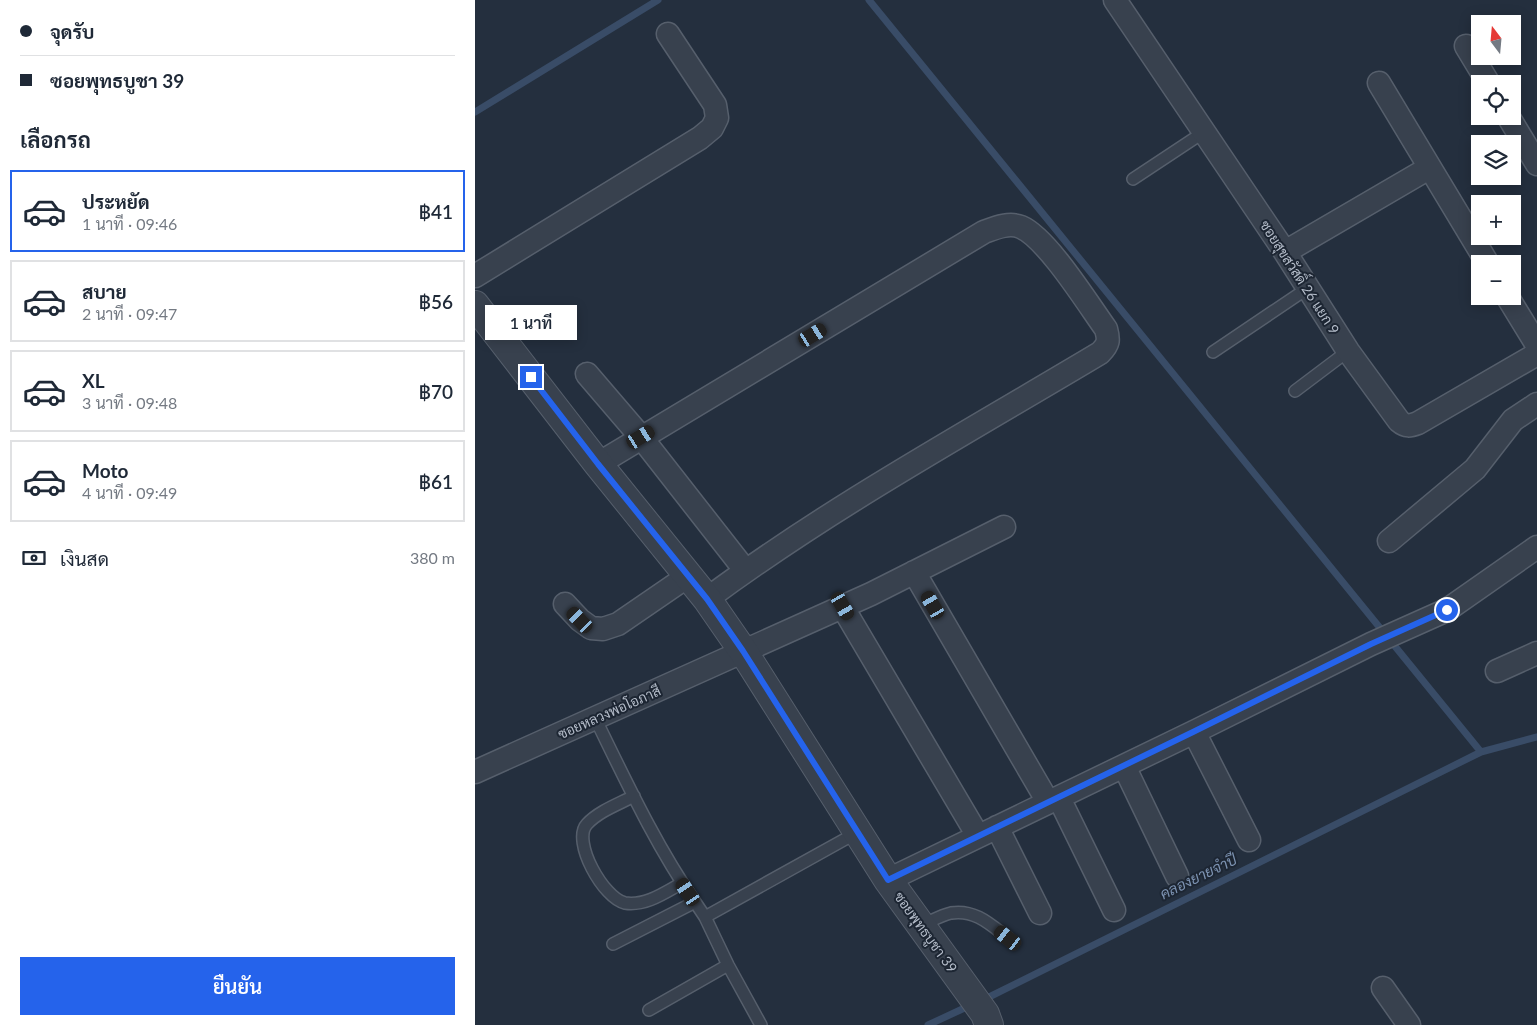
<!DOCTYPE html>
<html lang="th">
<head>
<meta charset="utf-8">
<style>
	body { margin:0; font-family:Lato,Sarabun,sans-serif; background:#f6f6f7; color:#1f2937; height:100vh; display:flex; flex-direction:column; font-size:19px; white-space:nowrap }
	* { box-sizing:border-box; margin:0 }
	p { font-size:16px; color:#747a83 }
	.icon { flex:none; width:28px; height:28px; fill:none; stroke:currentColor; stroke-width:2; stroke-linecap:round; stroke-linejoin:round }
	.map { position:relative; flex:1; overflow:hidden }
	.panel { display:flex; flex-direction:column; background:#fff; width:475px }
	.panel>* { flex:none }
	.top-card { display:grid; align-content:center; height:110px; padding:0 20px; background:#fff }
	.needle { width:32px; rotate:344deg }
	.tools { position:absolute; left:996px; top:15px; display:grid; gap:10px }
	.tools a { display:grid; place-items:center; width:50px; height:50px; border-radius:0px; background:#fff; box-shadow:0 2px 12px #0003; font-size:25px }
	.end { position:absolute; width:22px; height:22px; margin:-11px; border:6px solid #2563eb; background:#fff; box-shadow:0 0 0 2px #fff }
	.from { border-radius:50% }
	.bubble { position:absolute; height:35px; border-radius:0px; background:#fff; box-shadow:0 2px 12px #0003; font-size:16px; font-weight:600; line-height:35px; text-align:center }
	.car { position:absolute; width:15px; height:30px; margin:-15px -8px; border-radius:6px; box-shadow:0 0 4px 1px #0007; background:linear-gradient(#222 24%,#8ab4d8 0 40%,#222 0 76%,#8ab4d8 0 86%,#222 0) }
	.top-card b { display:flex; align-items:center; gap:18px; height:48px; font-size:19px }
	.top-card b+b { border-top:1px solid #e0e1e3 }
	.top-card i { width:12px; height:12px; background:#1f2937 }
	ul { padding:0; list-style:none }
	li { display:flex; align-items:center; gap:15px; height:82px; margin:0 10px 8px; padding:0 10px; border:2px solid #e0e1e3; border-radius:0px }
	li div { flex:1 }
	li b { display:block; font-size:19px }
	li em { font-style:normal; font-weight:600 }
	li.active { border-color:#2563eb }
	li>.icon { width:45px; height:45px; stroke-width:1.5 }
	h2 { padding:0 20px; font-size:22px; line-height:60px }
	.pay { display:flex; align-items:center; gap:12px; height:55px; padding:0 20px; font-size:19px }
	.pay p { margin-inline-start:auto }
	.primary-button { display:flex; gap:10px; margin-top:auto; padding:10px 20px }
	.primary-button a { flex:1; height:58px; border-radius:0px; background:#2563eb; color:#fff; font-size:20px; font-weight:600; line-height:58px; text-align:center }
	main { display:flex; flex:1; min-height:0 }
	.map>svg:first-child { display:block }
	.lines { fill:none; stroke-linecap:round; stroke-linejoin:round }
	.stream { stroke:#394c67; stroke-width:7 }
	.service-casing { stroke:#565f6c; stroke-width:14 }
	.minor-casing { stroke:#565f6c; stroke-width:25 }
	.tertiary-casing { stroke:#565f6c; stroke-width:30 }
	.service { stroke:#38414e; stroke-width:11 }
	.minor { stroke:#38414e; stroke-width:22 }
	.tertiary { stroke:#38414e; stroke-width:28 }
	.route { stroke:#2563eb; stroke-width:6 }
	.labels { text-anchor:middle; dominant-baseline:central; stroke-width:4; stroke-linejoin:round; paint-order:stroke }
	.street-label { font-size:14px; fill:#b4bcc9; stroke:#1d2633 }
	.water-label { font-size:15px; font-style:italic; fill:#7c92b1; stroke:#1d2633 }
</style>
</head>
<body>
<main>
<section class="panel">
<div class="top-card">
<b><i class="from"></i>จุดรับ</b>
<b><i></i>ซอยพุทธบูชา 39</b>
</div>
<h2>เลือกรถ</h2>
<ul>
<li class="active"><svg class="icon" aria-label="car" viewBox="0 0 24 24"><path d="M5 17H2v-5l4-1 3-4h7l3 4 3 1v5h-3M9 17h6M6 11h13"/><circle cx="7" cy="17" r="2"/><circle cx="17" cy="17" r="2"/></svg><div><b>ประหยัด</b><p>1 นาที · 09:46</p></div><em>฿41</em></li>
<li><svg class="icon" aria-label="car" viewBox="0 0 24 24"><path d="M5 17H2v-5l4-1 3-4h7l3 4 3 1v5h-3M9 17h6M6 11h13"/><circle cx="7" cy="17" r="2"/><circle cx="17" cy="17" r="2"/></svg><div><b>สบาย</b><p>2 นาที · 09:47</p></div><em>฿56</em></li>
<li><svg class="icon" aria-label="car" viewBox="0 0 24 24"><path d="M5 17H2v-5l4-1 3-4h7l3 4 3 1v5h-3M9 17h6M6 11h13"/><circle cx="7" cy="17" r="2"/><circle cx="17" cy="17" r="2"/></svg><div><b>XL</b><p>3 นาที · 09:48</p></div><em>฿70</em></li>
<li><svg class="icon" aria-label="car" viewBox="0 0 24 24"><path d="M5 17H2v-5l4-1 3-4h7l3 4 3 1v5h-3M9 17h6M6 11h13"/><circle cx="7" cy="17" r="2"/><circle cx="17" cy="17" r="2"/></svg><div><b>Moto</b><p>4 นาที · 09:49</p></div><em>฿61</em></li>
</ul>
<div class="pay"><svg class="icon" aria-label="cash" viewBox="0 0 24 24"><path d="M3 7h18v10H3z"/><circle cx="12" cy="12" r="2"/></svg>เงินสด<p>380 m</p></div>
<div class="primary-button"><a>ยืนยัน</a></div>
</section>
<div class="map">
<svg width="1062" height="1025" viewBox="0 0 1062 1025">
	<rect width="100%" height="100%" fill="#242f3e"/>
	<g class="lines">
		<path class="stream" d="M394,0L1006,752
			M0,112L183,0
			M508,1000L1006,752L1062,737
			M453,1025L496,1005"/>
		<g class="service-casing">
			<path id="service" d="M658,179L729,132
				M738,352L833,288
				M820,391L873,351
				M120,718C151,781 180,844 220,902
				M159,796C144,804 124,811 112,824C96,841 129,899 150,903C171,906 189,893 207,883
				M230,917L383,832
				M447,925C456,921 467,915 476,913C500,909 516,925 533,938
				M138,944L220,902L230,917L253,965L286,1025
				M174,1010L253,965"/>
		</g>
		<g class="minor-casing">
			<path id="minor" d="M640,0L810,252L873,351L924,421C931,427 935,426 943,423L1062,354
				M991,46L1014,84
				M904,83L1013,264
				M1033,116L1062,164
				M810,252L954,168
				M0,276L225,138L237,128L242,118L240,105L193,34
				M1032,296L1062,345
				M112,374L166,437L270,570
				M123,464L509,232C520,228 534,222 546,227C572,238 613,304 631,329C634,340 634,344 625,353C493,432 356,507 232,599
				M914,541L1000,469L1038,420L1062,404
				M439,572L573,802
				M90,604L105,620L116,628L128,629L143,624L213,576
				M367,606L503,836
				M1022,671L1062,653
				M719,732L774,840
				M649,766L702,876
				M0,772L396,594L529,527
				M584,798L639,910
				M522,827L565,913
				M413,880L719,732L896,644L972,610L1062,547
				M908,988L934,1025"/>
		</g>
		<g class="tertiary-casing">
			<path id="tertiary" d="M0,305L123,464L232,599L268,651L413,880L510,1014L514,1025"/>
		</g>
		<use href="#service" class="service"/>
		<use href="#minor" class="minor"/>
		<use href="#tertiary" class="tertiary"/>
	</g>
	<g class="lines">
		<path class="route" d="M56,377L123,464L232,599L268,651L413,880L718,732L896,644L972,610"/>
	</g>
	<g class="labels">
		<g class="street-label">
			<text transform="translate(825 277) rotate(57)">ซอยสุขสวัสดิ์ 26 แยก 9</text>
			<text transform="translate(134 712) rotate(-24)">ซอยหลวงพ่อโอภาสี</text>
			<text transform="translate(451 932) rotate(54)">ซอยพุทธบูชา 39</text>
		</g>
		<g class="water-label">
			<text transform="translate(723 876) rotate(-26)">คลองยายจำปี</text>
		</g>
	</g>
</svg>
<div class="tools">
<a><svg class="needle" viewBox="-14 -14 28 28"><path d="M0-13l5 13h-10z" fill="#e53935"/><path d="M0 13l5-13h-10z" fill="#747a83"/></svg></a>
<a><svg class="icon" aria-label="locate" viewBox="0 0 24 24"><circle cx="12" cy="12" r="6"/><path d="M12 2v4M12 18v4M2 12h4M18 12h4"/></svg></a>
<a><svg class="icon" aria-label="layers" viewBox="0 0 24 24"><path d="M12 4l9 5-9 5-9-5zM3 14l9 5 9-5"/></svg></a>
<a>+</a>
<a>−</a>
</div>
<i class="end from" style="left:972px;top:610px"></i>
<i class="end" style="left:56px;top:377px"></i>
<div class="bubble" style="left:10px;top:305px;width:92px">1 นาที</div>
<i class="car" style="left:338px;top:335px;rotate:59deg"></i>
<i class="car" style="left:166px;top:437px;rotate:59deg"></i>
<i class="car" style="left:458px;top:605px;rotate:330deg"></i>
<i class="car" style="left:368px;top:606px;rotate:150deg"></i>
<i class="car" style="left:105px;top:620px;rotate:316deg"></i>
<i class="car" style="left:213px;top:892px;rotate:326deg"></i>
<i class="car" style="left:533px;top:938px;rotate:308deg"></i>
</div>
</main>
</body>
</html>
